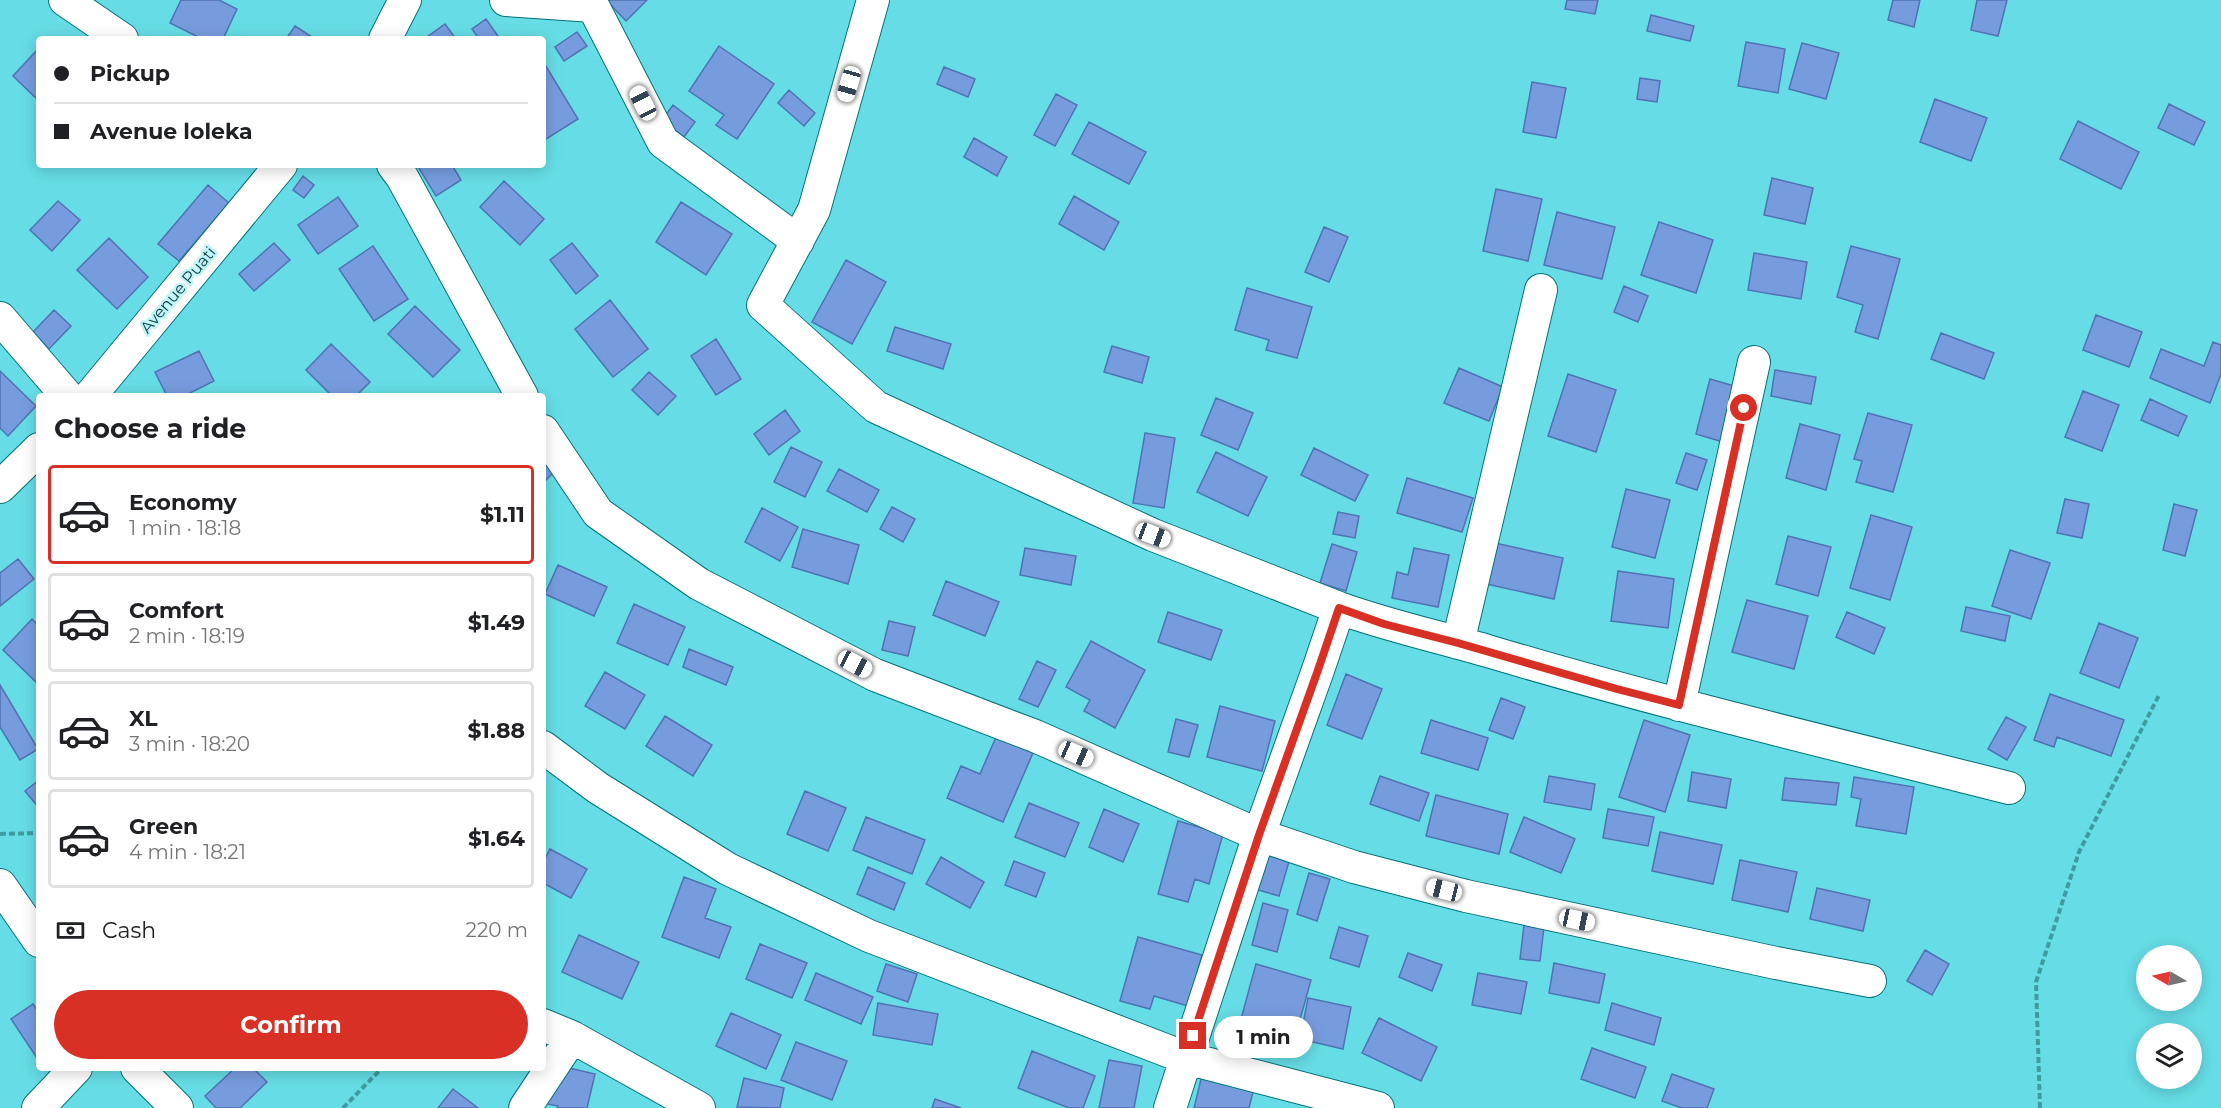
<!DOCTYPE html>
<html lang="en">
<head>
<meta charset="utf-8">
<style>
	body { margin:0; font-family:Montserrat,sans-serif; background:#f2f2f2; color:#202124; height:100vh; display:flex; flex-direction:column; font-size:22px; white-space:nowrap }
	* { box-sizing:border-box; margin:0 }
	p { font-size:20px; color:#757577 }
	.icon { flex:none; width:33px; height:33px; fill:none; stroke:currentColor; stroke-width:2; stroke-linecap:round; stroke-linejoin:round }
	.map { position:relative; flex:1; overflow:hidden }
	.panel { position:absolute; left:36px; top:393px; width:510px; height:678px; display:flex; flex-direction:column; background:#fff; border-radius:6px; box-shadow:0 3px 15px #0003 }
	.panel>* { flex:none }
	.banner { position:absolute; left:36px; top:36px; width:510px; height:132px; border-radius:6px; box-shadow:0 3px 15px #0003; display:grid; align-content:center; height:132px; padding:0 18px; background:#fff }
	.needle { width:39px; rotate:279deg }
	.fabs { position:absolute; left:2136px; top:945px; display:grid; gap:12px }
	.fabs a { display:grid; place-items:center; width:66px; height:66px; border-radius:50%; background:#fff; box-shadow:0 3px 15px #0003; font-size:30px }
	.end { position:absolute; width:27px; height:27px; margin:-14px; border:8px solid #d93025; background:#fff; box-shadow:0 0 0 3px #fff }
	.from { border-radius:50% }
	.bubble { position:absolute; height:42px; border-radius:21px; background:#fff; box-shadow:0 3px 15px #0003; font-size:20px; font-weight:700; line-height:42px; text-align:center }
	.car { position:absolute; width:18px; height:36px; margin:-18px -9px; border-radius:8px; box-shadow:0 0 4px 2px #0007; background:linear-gradient(#fff 24%,#345 0 40%,#fff 0 76%,#345 0 86%,#fff 0) }
	.banner b { display:flex; align-items:center; gap:21px; height:57px; font-size:22px }
	.banner b+b { border-top:2px solid #e0e0e0 }
	.banner i { width:15px; height:15px; background:#202124 }
	ul { padding:0; list-style:none }
	li { display:flex; align-items:center; gap:18px; height:99px; margin:0 12px 9px; padding:0 6px; border:3px solid #e0e0e0; border-radius:6px }
	li div { flex:1 }
	li b { display:block; font-size:22px }
	li em { font-style:normal; font-weight:700 }
	li.current { border-color:#d93025 }
	li>.icon { width:54px; height:54px; stroke-width:1.5 }
	h2 { padding:0 18px; font-size:27px; line-height:72px }
	.pay { display:flex; align-items:center; gap:15px; height:66px; padding:0 18px; font-size:22px }
	.pay p { margin-inline-start:auto }
	.cta { display:flex; gap:12px; margin-top:auto; padding:12px 18px }
	.cta a { flex:1; height:69px; border-radius:36px; background:#d93025; color:#fff; font-size:24px; font-weight:700; line-height:69px; text-align:center }
	.map>svg:first-child { display:block }
	.building { fill:#779cde; stroke:#5072b2; stroke-width:1.5 }
	.lines { fill:none; stroke-linecap:round; stroke-linejoin:round }
	.street-casing { stroke:#017379; stroke-width:34 }
	.path { stroke:#409ba1; stroke-width:4; stroke-dasharray:6 3; stroke-linecap:butt }
	.street { stroke:#fff; stroke-width:32 }
	.route { stroke:#d93025; stroke-width:8 }
	.labels { text-anchor:middle; dominant-baseline:central; stroke-width:5; stroke-linejoin:round; paint-order:stroke }
	.street-label { font-size:16px; fill:#0d4346; stroke:#c0f4f8 }
</style>
</head>
<body>
<div class="map">
<svg width="2221" height="1108" viewBox="0 0 2221 1108">
	<rect width="100%" height="100%" fill="#66dde6"/>
	<path class="building" d="M181,0H219L237,9L223,39H202L170,23Z
		M610,0H647L626,21L608,2Z
		M1567,0H1598L1595,14L1565,9Z
		M1893,0H1920L1914,27L1888,20Z
		M1977,0H2007L1998,36L1971,30Z
		M1651,15L1694,26L1690,41L1647,31Z
		M486,19L500,39H479L472,29Z
		M445,24L456,39H428L427,37Z
		M295,26L315,39H286Z
		M577,32L587,46L564,61L555,47Z
		M1746,42L1785,49L1778,93L1738,86Z
		M1802,43L1839,53L1826,99L1789,89Z
		M719,46L774,84L737,139L716,125L724,115L689,91Z
		M39,48V101L13,76Z
		M544,63L578,119L543,141V64Z
		M944,67L975,79L968,97L937,84Z
		M1640,78L1660,81L1657,102L1637,99Z
		M1532,82L1566,88L1556,138L1523,132Z
		M789,90L815,113L804,126L778,103Z
		M1056,94L1077,105L1055,146L1034,135Z
		M1935,99L1987,118L1971,161L1920,142Z
		M2169,104L2205,122L2194,145L2158,128Z
		M673,105L695,122L684,137L662,120Z
		M2078,121L2139,152L2121,189L2060,159Z
		M1089,122L1146,152L1129,184L1072,154Z
		M974,138L1007,157L997,176L964,157Z
		M417,165H452L461,180L436,196Z
		M303,176L314,185L304,198L293,190Z
		M1772,178L1813,188L1805,224L1764,215Z
		M504,181L544,219L520,245L480,207Z
		M208,185L229,203L179,261L158,244Z
		M1496,189L1542,199L1528,261L1483,251Z
		M1074,196L1119,222L1104,250L1059,224Z
		M338,197L358,226L318,254L298,225Z
		M58,201L80,220L52,251L30,230Z
		M681,202L732,234L706,275L656,242Z
		M1557,212L1615,227L1602,279L1544,265Z
		M1659,222L1713,240L1696,293L1641,275Z
		M1324,227L1348,237L1329,282L1305,272Z
		M109,238L148,277L117,309L77,270Z
		M274,243L290,260L254,291L239,274Z
		M572,243L598,276L576,294L550,260Z
		M373,246L408,299L374,321L339,269Z
		M1851,246L1900,259L1878,339L1855,332L1863,305L1837,297Z
		M1754,253L1807,262L1801,299L1748,290Z
		M846,260L886,282L852,344L812,322Z
		M1624,286L1648,296L1638,322L1614,312Z
		M1247,288L1312,307L1297,358L1266,350L1269,340L1235,330Z
		M610,300L648,349L613,377L575,329Z
		M415,306L460,350L433,377L388,334Z
		M54,310L71,326L49,349L33,332Z
		M2096,315L2142,332L2129,367L2083,350Z
		M895,327L951,344L943,369L887,351Z
		M1941,333L1994,353L1984,379L1931,359Z
		M716,339L741,379L716,395L691,356Z
		M2213,342L2221,345V374L2210,403L2150,378L2161,349L2204,366Z
		M331,344L370,382L356,396H332L306,370Z
		M1112,346L1149,357L1142,383L1104,372Z
		M199,351L214,381L184,396H167L155,372Z
		M1459,368L1503,387L1489,421L1444,403Z
		M1775,370L1816,377L1811,404L1771,396Z
		M0,371L36,406L8,436L0,428Z
		M649,372L676,396L658,415L632,390Z
		M1568,374L1616,390L1596,452L1548,436Z
		M1710,379L1738,387L1723,442L1696,434Z
		M2083,391L2119,405L2102,451L2065,437Z
		M1216,398L1253,413L1238,450L1201,435Z
		M2150,399L2187,416L2178,436L2141,420Z
		M785,410L800,431L769,455L754,434Z
		M1868,413L1912,425L1893,492L1856,482L1862,461L1854,459Z
		M1800,424L1840,435L1826,490L1786,478Z
		M1145,433L1175,438L1164,508L1133,503Z
		M791,447L822,462L805,497L774,482Z
		M1314,448L1368,475L1355,501L1301,475Z
		M1216,452L1267,477L1248,516L1197,492Z
		M1686,453L1707,460L1697,490L1676,483Z
		M543,458L556,470L543,483Z
		M839,469L879,490L867,512L827,491Z
		M1407,478L1473,498L1462,532L1397,513Z
		M1626,489L1670,500L1655,558L1612,547Z
		M2065,499L2089,504L2082,538L2057,533Z
		M2174,504L2197,510L2185,556L2163,550Z
		M892,507L915,519L903,542L880,529Z
		M762,508L798,527L780,561L745,542Z
		M1338,512L1359,516L1355,538L1333,534Z
		M1871,515L1912,527L1890,600L1850,588Z
		M803,529L859,545L848,584L792,567Z
		M1788,536L1831,547L1818,596L1776,584Z
		M1495,543L1563,558L1554,599L1486,584Z
		M1332,544L1357,552L1346,591L1320,583Z
		M1025,548L1076,556L1071,585L1020,575Z
		M1414,548L1449,555L1438,607L1392,598L1397,572L1408,575Z
		M2010,550L2050,563L2031,619L1992,606Z
		M18,559L34,579L0,606V573Z
		M558,565L607,587L594,616L545,594Z
		M1618,571L1674,579L1668,628L1611,621Z
		M946,581L999,602L985,636L933,615Z
		M1747,600L1808,616L1794,669L1732,652Z
		M634,604L685,627L668,665L617,643Z
		M1966,607L2010,616L2005,641L1961,631Z
		M1168,612L1222,630L1211,660L1158,642Z
		M1847,612L1885,628L1874,654L1836,637Z
		M32,619L39,626V685L3,650Z
		M889,621L915,627L908,656L882,650Z
		M2099,623L2138,638L2119,688L2080,673Z
		M1091,641L1145,670L1115,728L1084,711L1090,700L1066,687Z
		M689,649L733,667L726,685L683,667Z
		M1037,661L1056,670L1038,707L1019,699Z
		M605,672L645,695L625,729L585,706Z
		M1346,674L1382,689L1362,739L1327,725Z
		M0,685L38,749L20,760L0,727Z
		M2050,694L2124,720L2111,756L2057,737L2054,747L2034,740Z
		M1501,698L1525,707L1513,739L1489,730Z
		M1220,706L1275,721L1262,771L1207,757Z
		M665,716L712,745L693,776L646,746Z
		M2006,717L2026,727L2007,760L1988,749Z
		M1176,719L1198,725L1189,757L1168,752Z
		M1431,720L1488,738L1478,770L1421,753Z
		M1644,720L1690,735L1665,812L1619,797Z
		M996,737L1033,753L1003,822L947,798L961,766L980,774Z
		M1692,772L1731,779L1726,808L1688,801Z
		M1380,776L1429,793L1419,821L1370,804Z
		M1549,776L1595,784L1591,810L1544,802Z
		M1854,777L1914,787L1906,834L1856,826L1861,799L1851,797Z
		M1785,778L1839,783L1836,805L1782,800Z
		M39,780V808L25,791Z
		M805,791L846,808L828,851L787,834Z
		M1436,795L1508,814L1499,854L1426,836Z
		M1029,803L1079,823L1065,857L1015,837Z
		M1104,809L1139,824L1123,862L1089,847Z
		M1608,809L1654,817L1648,846L1603,838Z
		M866,817L925,840L912,874L853,850Z
		M1524,817L1575,839L1561,873L1510,852Z
		M1178,821L1223,834L1209,884L1195,879L1188,902L1158,894Z
		M1660,832L1722,845L1713,884L1652,871Z
		M550,849L587,869L571,898L543,883V862Z
		M1265,851L1290,858L1279,896L1255,889Z
		M941,857L984,882L970,908L926,884Z
		M1740,860L1797,872L1788,912L1732,900Z
		M1014,861L1045,873L1036,897L1005,885Z
		M868,867L905,883L894,910L857,894Z
		M1309,873L1330,879L1317,921L1297,914Z
		M684,877L716,889L705,918L731,927L719,958L662,937Z
		M1817,888L1870,900L1863,931L1810,919Z
		M1263,903L1288,910L1277,952L1252,945Z
		M1524,925L1544,927L1540,961L1520,959Z
		M1339,927L1368,936L1359,967L1330,958Z
		M579,935L639,962L622,999L562,972Z
		M1138,937L1202,955L1188,1006L1154,996L1150,1009L1120,1001Z
		M760,944L807,963L792,998L746,979Z
		M1925,950L1949,964L1932,995L1907,981Z
		M1408,953L1442,965L1432,991L1399,977Z
		M1554,963L1605,974L1599,1003L1549,993Z
		M886,964L917,974L908,1002L877,991Z
		M1256,964L1311,980L1293,1045L1238,1030Z
		M816,973L873,997L861,1024L805,1000Z
		M1478,973L1527,982L1521,1014L1472,1005Z
		M1308,998L1351,1007L1343,1049L1300,1039Z
		M878,1003L938,1014L932,1045L873,1035Z
		M1612,1003L1661,1018L1654,1045L1605,1030Z
		M33,1004L39,1013V1057L37,1058L11,1019Z
		M731,1013L781,1035L766,1069L716,1046Z
		M1379,1018L1437,1047L1421,1081L1362,1053Z
		M796,1042L847,1061L832,1100L781,1080Z
		M1592,1048L1646,1067L1635,1098L1581,1079Z
		M1032,1051L1095,1076L1083,1108H1069L1018,1088Z
		M1109,1060L1142,1066L1134,1108H1099Z
		M565,1067L595,1074L587,1108H557L558,1106L542,1103Z
		M235,1068H253L267,1082L240,1108H216L205,1096Z
		M1672,1074L1714,1089L1707,1108H1682L1662,1101Z
		M1202,1075L1254,1088L1249,1108H1194Z
		M744,1078L784,1088L780,1108L737,1107Z
		M453,1089L478,1108H438Z
		M935,1099L961,1108H932Z"/>
	<g class="lines">
		<g class="street-casing">
			<path id="street" d="M65,0L122,39
				M506,0L593,6L663,142L798,241
				M873,0L814,210L763,305L876,407L1153,535L1339,608
				M385,39L405,0
				M393,165L402,177L522,396
				M0,318L67,396
				M90,396L281,165
				M543,431L598,513L699,584L875,675L1035,736L1259,835L1354,867L1466,896L1776,963L1870,981
				M0,487L39,449
				M1458,643L1541,290
				M1679,705L1754,362
				M543,747L598,788L728,869L869,936L1186,1058L1378,1108
				M0,885L39,941
				M543,1025L572,1037L699,1108
				M137,1068L177,1108
				M38,1108L76,1068
				M525,1108L572,1037
				M1170,1108L1259,835L1318,670L1339,608C1389,626 1440,637 1491,652C1662,703 1836,744 2009,788"/>
		</g>
		<path class="path" d="M0,834L39,833
			M343,1108L382,1068
			M2040,1108L2036,982L2079,852L2159,695"/>
		<use href="#street" class="street"/>
	</g>
	<g class="lines">
		<path class="route" d="M1193,1036L1259,835L1318,670L1339,608L1384,624L1458,643L1617,689L1679,705L1744,408"/>
	</g>
	<g class="labels">
		<g class="street-label">
			<text transform="translate(178 290) rotate(-50)">Avenue Puati</text>
		</g>
	</g>
</svg>
<div class="fabs">
<a><svg class="needle" viewBox="-14 -14 28 28"><path d="M0-13l5 13h-10z" fill="#e53935"/><path d="M0 13l5-13h-10z" fill="#757577"/></svg></a>
<a><svg class="icon" aria-label="layers" viewBox="0 0 24 24"><path d="M12 4l9 5-9 5-9-5zM3 14l9 5 9-5"/></svg></a>
</div>
<i class="end from" style="left:1744px;top:408px"></i>
<i class="end" style="left:1193px;top:1036px"></i>
<div class="bubble" style="left:1214px;top:1016px;width:99px">1 min</div>
<i class="car" style="left:849px;top:84px;rotate:196deg"></i>
<i class="car" style="left:643px;top:103px;rotate:333deg"></i>
<i class="car" style="left:1153px;top:535px;rotate:111deg"></i>
<i class="car" style="left:855px;top:664px;rotate:118deg"></i>
<i class="car" style="left:1076px;top:754px;rotate:114deg"></i>
<i class="car" style="left:1444px;top:890px;rotate:284deg"></i>
<i class="car" style="left:1577px;top:920px;rotate:102deg"></i>
<div class="banner">
<b><i class="from"></i>Pickup</b>
<b><i></i>Avenue loleka</b>
</div>
<section class="panel">
<h2>Choose a ride</h2>
<ul>
<li class="current"><svg class="icon" aria-label="car" viewBox="0 0 24 24"><path d="M5 17H2v-5l4-1 3-4h7l3 4 3 1v5h-3M9 17h6M6 11h13"/><circle cx="7" cy="17" r="2"/><circle cx="17" cy="17" r="2"/></svg><div><b>Economy</b><p>1 min · 18:18</p></div><em>$1.11</em></li>
<li><svg class="icon" aria-label="car" viewBox="0 0 24 24"><path d="M5 17H2v-5l4-1 3-4h7l3 4 3 1v5h-3M9 17h6M6 11h13"/><circle cx="7" cy="17" r="2"/><circle cx="17" cy="17" r="2"/></svg><div><b>Comfort</b><p>2 min · 18:19</p></div><em>$1.49</em></li>
<li><svg class="icon" aria-label="car" viewBox="0 0 24 24"><path d="M5 17H2v-5l4-1 3-4h7l3 4 3 1v5h-3M9 17h6M6 11h13"/><circle cx="7" cy="17" r="2"/><circle cx="17" cy="17" r="2"/></svg><div><b>XL</b><p>3 min · 18:20</p></div><em>$1.88</em></li>
<li><svg class="icon" aria-label="car" viewBox="0 0 24 24"><path d="M5 17H2v-5l4-1 3-4h7l3 4 3 1v5h-3M9 17h6M6 11h13"/><circle cx="7" cy="17" r="2"/><circle cx="17" cy="17" r="2"/></svg><div><b>Green</b><p>4 min · 18:21</p></div><em>$1.64</em></li>
</ul>
<div class="pay"><svg class="icon" aria-label="cash" viewBox="0 0 24 24"><path d="M3 7h18v10H3z"/><circle cx="12" cy="12" r="2"/></svg>Cash<p>220 m</p></div>
<div class="cta"><a>Confirm</a></div>
</section>
</div>
</body>
</html>
